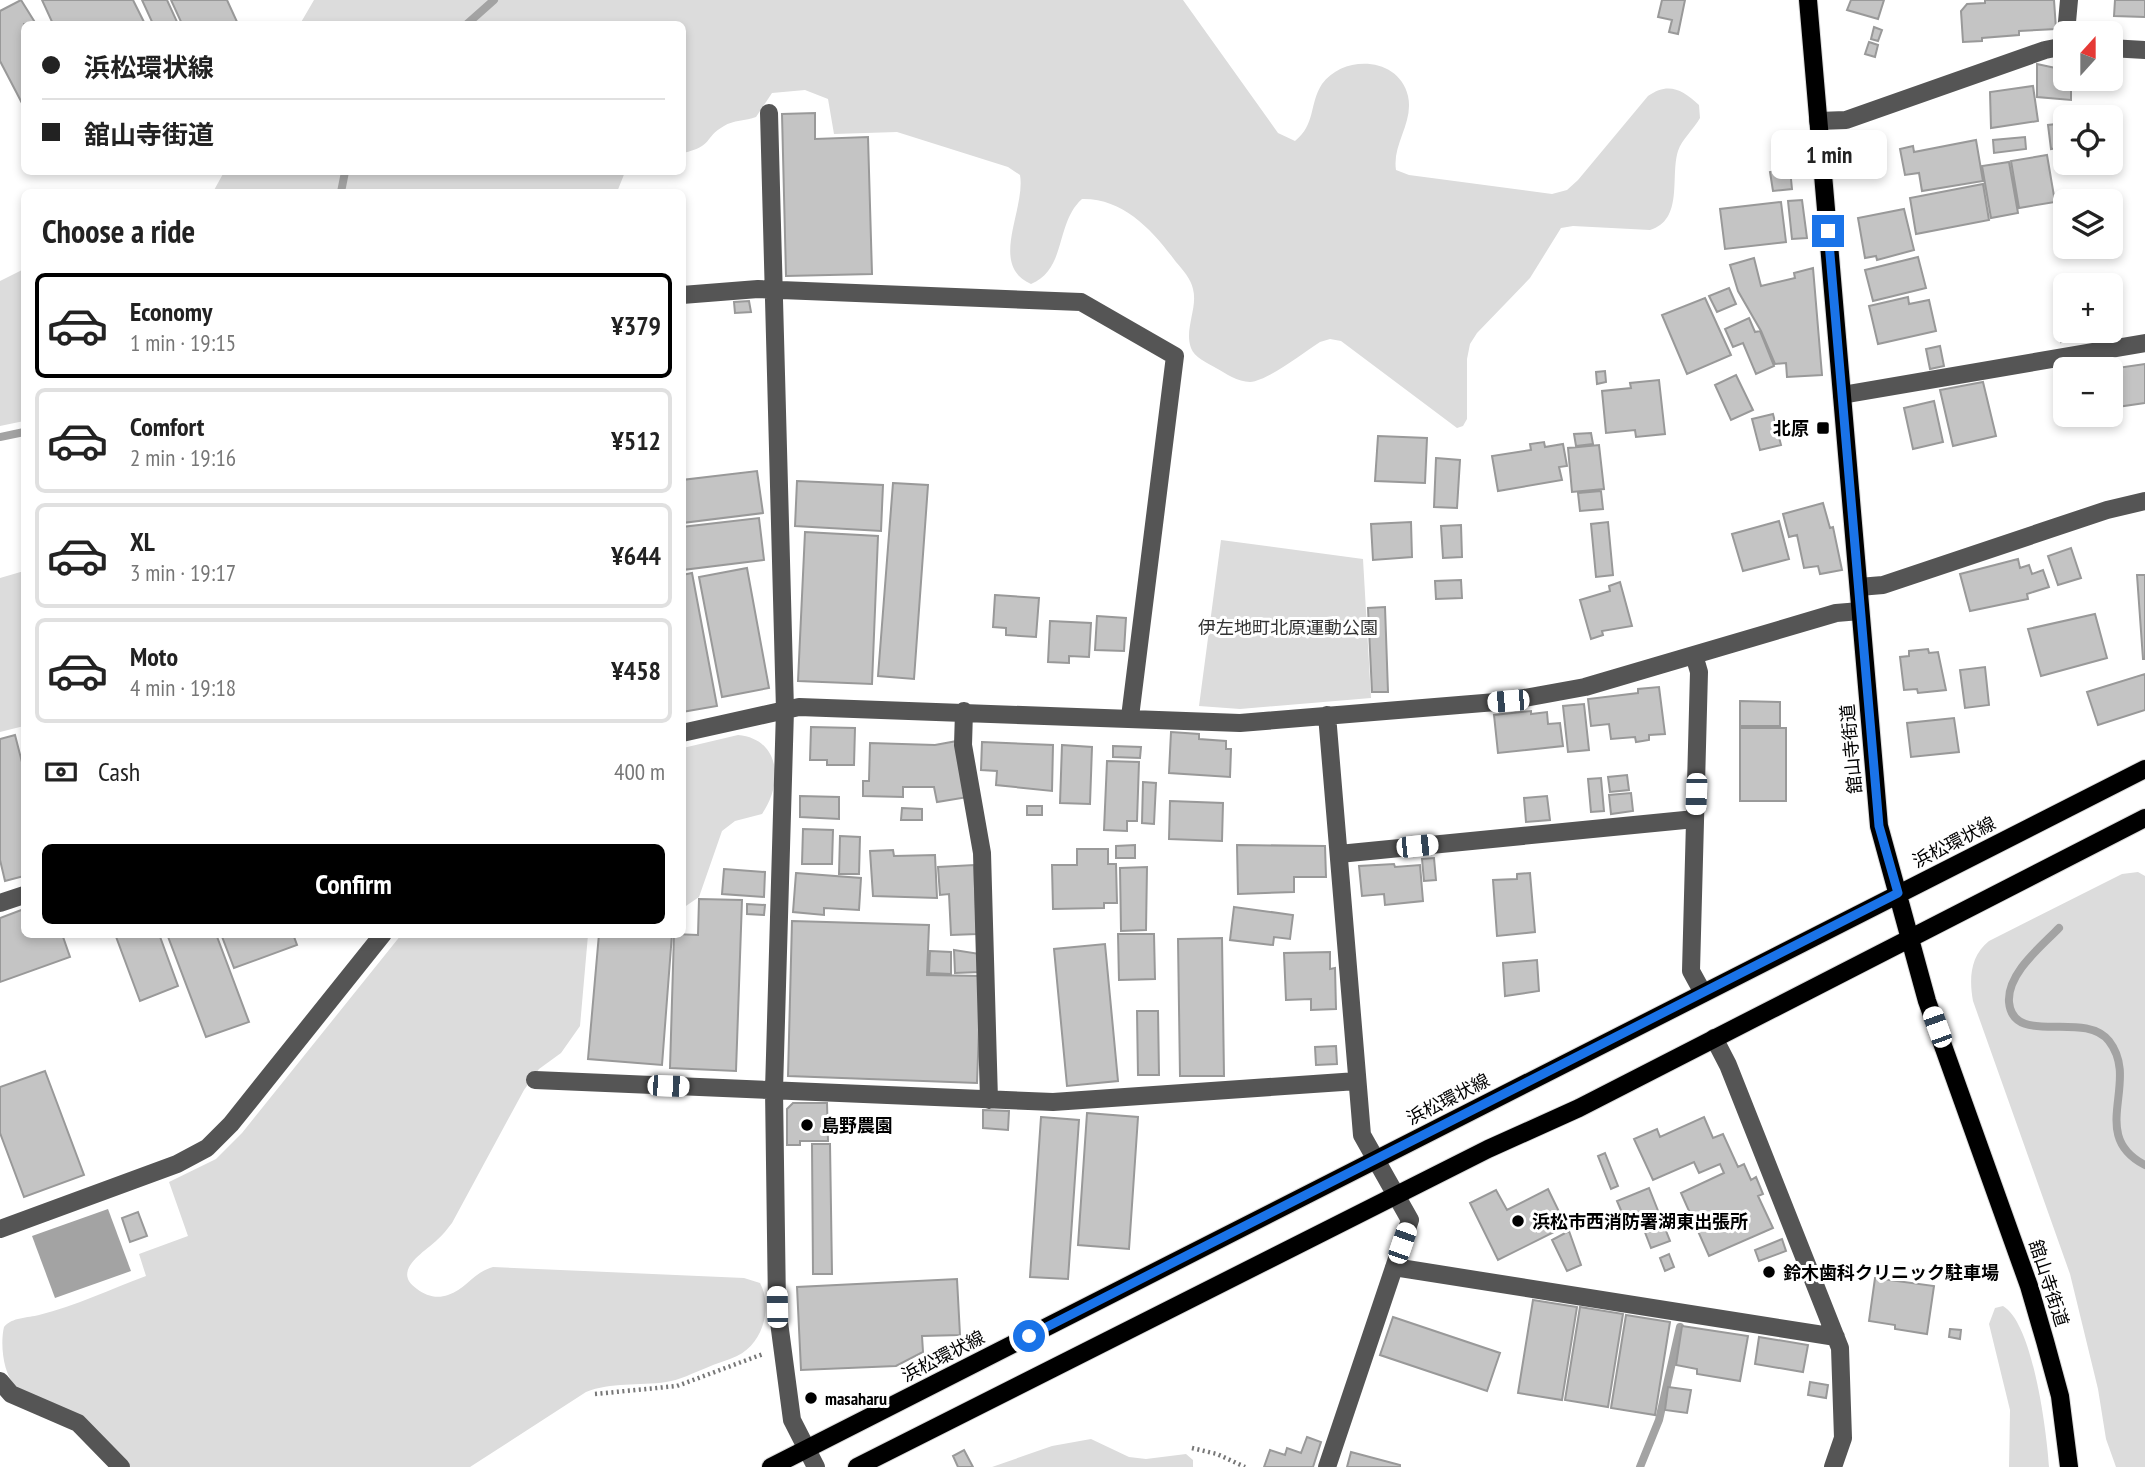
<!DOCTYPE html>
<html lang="en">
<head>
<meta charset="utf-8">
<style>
	body { margin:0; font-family:"PT Sans Narrow","Noto Sans JP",sans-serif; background:#f2f2f2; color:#222; height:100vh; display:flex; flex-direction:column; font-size:26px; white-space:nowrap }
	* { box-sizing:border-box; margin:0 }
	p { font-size:23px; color:#767676 }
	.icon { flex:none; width:38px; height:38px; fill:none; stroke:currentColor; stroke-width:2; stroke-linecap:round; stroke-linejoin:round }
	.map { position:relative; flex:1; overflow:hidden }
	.sheet { position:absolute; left:21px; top:189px; width:665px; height:749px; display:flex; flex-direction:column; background:#fff; border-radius:10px; box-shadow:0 4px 10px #0003 }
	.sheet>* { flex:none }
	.banner { position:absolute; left:21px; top:21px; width:665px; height:154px; border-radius:10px; box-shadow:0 4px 10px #0003; display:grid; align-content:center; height:154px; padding:0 21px; background:#fff }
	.needle { width:46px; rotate:21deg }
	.fabs { position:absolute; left:2053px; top:21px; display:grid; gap:14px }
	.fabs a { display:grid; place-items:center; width:70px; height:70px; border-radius:10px; background:#fff; box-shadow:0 4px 10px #0003; font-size:35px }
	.end { position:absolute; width:32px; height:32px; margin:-16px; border:9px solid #1a73e8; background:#fff; box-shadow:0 0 0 4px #fff }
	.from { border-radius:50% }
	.bubble { position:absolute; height:49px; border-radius:10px; background:#fff; box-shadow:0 4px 10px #0003; font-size:23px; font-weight:800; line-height:49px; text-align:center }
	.car { position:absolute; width:21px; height:42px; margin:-21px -10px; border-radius:9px; box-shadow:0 0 5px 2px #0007; background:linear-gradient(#fff 24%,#345 0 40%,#fff 0 76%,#345 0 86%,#fff 0) }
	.banner b { display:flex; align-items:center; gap:24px; height:66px; font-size:26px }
	.banner b+b { border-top:2px solid #e0e0e0 }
	.banner i { width:18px; height:18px; background:#222 }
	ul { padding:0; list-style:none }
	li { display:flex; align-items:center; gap:21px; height:105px; margin:0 14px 10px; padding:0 7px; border:4px solid #e0e0e0; border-radius:10px }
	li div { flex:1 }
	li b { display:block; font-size:26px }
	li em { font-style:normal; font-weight:800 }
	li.on { border-color:#000 }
	li>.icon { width:63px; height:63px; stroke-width:1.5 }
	h2 { padding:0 21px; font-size:32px; line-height:84px }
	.pay { display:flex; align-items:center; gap:18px; height:77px; padding:0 21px; font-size:26px }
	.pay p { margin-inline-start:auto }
	.button { display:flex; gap:14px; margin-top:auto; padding:14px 21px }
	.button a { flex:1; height:80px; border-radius:10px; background:#000; color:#fff; font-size:28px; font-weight:800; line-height:80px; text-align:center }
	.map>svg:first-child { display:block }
	.green { fill:#dcdcdc }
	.water { fill:#a3a3a3 }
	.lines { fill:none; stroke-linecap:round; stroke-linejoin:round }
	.stream { stroke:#a3a3a3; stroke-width:8 }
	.building { fill:#c4c4c4; stroke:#999; stroke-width:2 }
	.major-casing { stroke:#dbdbdb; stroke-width:20 }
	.path { stroke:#777; stroke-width:4.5; stroke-dasharray:2 3.5; stroke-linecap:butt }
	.minor { stroke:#555; stroke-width:18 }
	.major { stroke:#000; stroke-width:18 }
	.route { stroke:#1a73e8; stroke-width:9 }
	.poi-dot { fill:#000; stroke:#fff; stroke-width:2.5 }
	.labels { text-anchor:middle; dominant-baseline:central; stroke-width:6; stroke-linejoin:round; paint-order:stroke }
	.poi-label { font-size:18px; font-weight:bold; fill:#000; stroke:#fff; text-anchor:start }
	.park-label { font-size:18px; fill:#333; stroke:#fff }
	.street-label { font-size:18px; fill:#000; stroke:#fff }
</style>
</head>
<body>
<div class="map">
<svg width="2145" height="1467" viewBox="0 0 2145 1467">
	<rect width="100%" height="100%" fill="#fff"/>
	<path class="green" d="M314,0H1183L1278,133L1295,141C1316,124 1309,104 1322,84C1344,54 1399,57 1408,96C1414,123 1392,144 1396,170L1409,175L1552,194L1567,190L1578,180L1648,96C1668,82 1682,89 1699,105L1700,118C1694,129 1682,139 1678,151C1670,176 1684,220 1650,230L1573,226L1561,228L1530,278L1477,333L1470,344L1467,359V419L1463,426L1457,428L1341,341L1330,339L1320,342C1303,353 1269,380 1250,382C1238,382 1225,373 1216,368C1207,363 1194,357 1191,348C1184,329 1198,308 1193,289C1191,279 1183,270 1176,262C1153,231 1124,198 1082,199C1055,223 1067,269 1031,284C988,265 1026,210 1020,175L1008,167L897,132L834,134L828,99L805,90L772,93L756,117C746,121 733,120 724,126C703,138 714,146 683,153L682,24H300Z
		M224,172H625L617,192H213Z
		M24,269V421L0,426V281Z
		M1221,540L1363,559L1371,698L1240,709L1199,706Z
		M24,571V726L0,732V578Z
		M738,735C781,739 783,784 762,814L735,821L722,831L699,897L683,908V748Z
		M2138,872L2145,876V1467H2116L2106,1439L2098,1389L2070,1274L1973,1001C1969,979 1970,956 1989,941L2122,874Z
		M401,935H588L580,1026L561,1053L539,1069L524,1090L452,1223C447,1229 443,1235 437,1240C426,1251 390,1271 417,1289C426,1296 437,1299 448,1295C466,1289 474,1272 493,1267L744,1278L760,1283C773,1307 763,1344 737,1356C727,1361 716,1363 706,1368C693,1373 680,1380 666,1382C639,1386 611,1382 586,1392L470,1467H130L82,1417L16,1387C3,1374 0,1344 4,1327C12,1317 28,1318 39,1315C75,1306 111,1289 146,1276L139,1254L188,1236L169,1182L216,1159L242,1133Z
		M2003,1306C2033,1323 2047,1433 2049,1467H2009L2010,1410L1989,1324L1995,1308Z
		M1091,1439L1129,1457L1146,1459L1186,1454L1193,1460V1467H992L1052,1446Z"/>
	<path class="water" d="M108,1209L131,1271L55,1298L32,1236Z"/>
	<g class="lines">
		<path class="stream" d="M467,24L494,0
			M341,192L345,172
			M0,437L24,432
			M2059,928C2042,946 2007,973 2009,1002C2013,1048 2084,1009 2109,1041C2141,1082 2087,1135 2145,1165
			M1640,1467L1659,1420L1680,1327"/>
	</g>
	<path class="building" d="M21,0L36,24H24V107L0,61V11Z
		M42,0H133L145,24H53Z
		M142,0H167L178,24H153Z
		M171,0H227L238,24H182Z
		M1662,0H1685L1678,34L1669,32L1672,20L1658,17Z
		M1851,0H1884L1878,19L1847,10Z
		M1985,0H2054L2056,29L2019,31V35L1982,38V41L1963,42L1961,11L1967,4L1985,3Z
		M2115,0H2145V17L2114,16Z
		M1874,27L1882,30L1878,41L1871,39Z
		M1869,42L1878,45L1875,57L1865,54Z
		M2037,64L2065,70V79H2071V100L2037,97Z
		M2033,86L2038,121L1991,128L1990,92Z
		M815,113V139L868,137L872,274L786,276L782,114Z
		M2065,123V147L2051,149L2048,125Z
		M2025,137L2026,149L1994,153L1993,140Z
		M1976,140L1983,181L1922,191L1919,173L1905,175L1900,149L1913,146L1914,152Z
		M2047,155L2055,202L2019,208L2011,161Z
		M2009,162L2018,213L1991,218L1982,166Z
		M1790,169L1792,189L1773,191L1770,172Z
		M1983,184L1989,220L1916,234L1910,198Z
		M1802,200L1807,238L1792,239L1788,201Z
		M1781,202L1786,242L1725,249L1720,209Z
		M1904,209L1914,250L1877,260L1876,256L1865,258L1858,218Z
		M1918,257L1926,288L1873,301L1865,270Z
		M1754,258L1761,286L1795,278L1794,273L1813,268L1822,375L1787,377L1786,363L1775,364L1761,331L1738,291L1730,265Z
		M1729,288L1736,304L1717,312L1709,296Z
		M1908,297L1909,304L1929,300L1936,331L1878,344L1869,306Z
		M1705,298L1731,355L1687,374L1662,315Z
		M749,301L751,312L735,313L734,302Z
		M2065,315V331H2075L2077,339L2061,342L2057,317Z
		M1749,318L1755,332L1760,331L1774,366L1756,374L1743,343L1733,347L1725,329Z
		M1940,346L1944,366L1930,369L1926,349Z
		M2145,364V403L2110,408V369Z
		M1605,371L1606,382L1597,384L1596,372Z
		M1736,375L1753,410L1731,420L1715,385Z
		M1659,380L1665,434L1636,437L1635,430L1606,433L1602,391L1631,388L1630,383Z
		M1983,382L1996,436L1953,446L1940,390Z
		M1934,401L1943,442L1913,449L1904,408Z
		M1773,414L1781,445L1760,450L1752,419Z
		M1591,433L1593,444L1576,446L1574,434Z
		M1378,436L1427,438L1425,483L1375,481Z
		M1544,442L1545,447L1563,444L1567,466L1559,467L1562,480L1498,491L1492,456L1531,450L1530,444Z
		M1599,445L1604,489L1572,492L1568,448Z
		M1436,458L1460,460L1457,508L1434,507Z
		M757,471L763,513L682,523V480Z
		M797,481L883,485L881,531L795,526Z
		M893,483L928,485L914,679L878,676Z
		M1601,491L1603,509L1580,511L1578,493Z
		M1823,503L1830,528L1833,527L1842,570L1820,574L1818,566L1804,568L1797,535L1789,537L1783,514Z
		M759,518L764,560L682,570V527Z
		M1779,521L1789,559L1743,571L1732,534Z
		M1411,522L1412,557L1373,560L1371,524Z
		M1608,522L1613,575L1596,577L1591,524Z
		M1461,525L1462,557L1443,558L1441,526Z
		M805,532L878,536L872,684L798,681Z
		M2071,548L2081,578L2058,585L2048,556Z
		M2018,559L2020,568L2029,565L2032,574L2043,570L2049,587L2027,594L2028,599L1970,611L1960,574Z
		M747,568L769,688L722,697L699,577Z
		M692,573L717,706L682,712V575Z
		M2137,575H2145V659H2143Z
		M1461,580L1462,598L1436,599L1435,581Z
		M1620,582L1632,626L1602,631L1603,635L1591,639L1580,600L1610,591L1609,586Z
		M995,595L1039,598L1036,637L1006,635V628L993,627Z
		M1385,607L1388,692H1372L1368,608Z
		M2095,614L2107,658L2041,676L2028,629Z
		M1097,616L1126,618L1124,651L1095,650Z
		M1050,621L1091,623L1089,657L1069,656V663L1048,662Z
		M1928,649L1929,653L1938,652L1946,690L1918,693L1917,689L1904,690L1900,657L1909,656V651Z
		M1985,667L1989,705L1965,708L1960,670Z
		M2145,674V710L2098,725L2087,692Z
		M1659,687L1665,734L1649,735V740L1636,742L1635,737L1611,739L1609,724L1591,726L1588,699L1638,693V689Z
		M1740,701L1780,702V726H1740Z
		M1584,704L1589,750L1568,752L1563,706Z
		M1531,711V714L1547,712L1548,724L1560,723L1563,746L1498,753L1494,715Z
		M1954,718L1959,752L1911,757L1907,723Z
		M811,727L855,728L854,765H827V760H810Z
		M1740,728H1786V801H1740Z
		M1171,732L1199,734V739L1226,741V749H1231L1230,777L1169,773Z
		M15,735L24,770V876L5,881L0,860V739Z
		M957,741L968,797L937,802L934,787H903V797L863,796V781H869L870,743L935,745Z
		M982,742L1053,745L1052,791L996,785L997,771L981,770Z
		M1062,745L1092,747L1090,804L1060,803Z
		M1113,746L1141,747L1140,758L1113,757Z
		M1107,761L1139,762L1137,821H1127V831L1104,830Z
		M1627,775L1629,790L1610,792L1608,777Z
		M1601,778L1604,811L1591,812L1588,779Z
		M1143,782L1156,783L1154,824L1142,823Z
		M1631,793L1633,811L1611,814L1609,795Z
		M800,796L839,797V819L800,817Z
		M1547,796L1550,820L1526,822L1524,798Z
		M1170,801L1223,803L1222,841L1169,839Z
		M1027,806H1042V815H1027Z
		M902,808L922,809V820H901Z
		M803,829L833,830L832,864H802Z
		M840,836L860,837L859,874H839Z
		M1135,845V858H1116V846Z
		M1237,845L1325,846L1326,877H1294V892L1238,894Z
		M1077,849H1108V864H1116L1117,903H1104V908L1053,909L1052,865H1077Z
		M893,850L894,856L935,855L937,898L873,896L870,851Z
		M1434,858L1436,880L1424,881L1422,859Z
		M1394,864L1395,867L1420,865L1423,901L1385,905L1384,894L1362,896L1359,866Z
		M974,865L977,934L951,935L949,894L940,895L938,867Z
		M1147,867L1146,930L1121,931L1120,868Z
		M724,869L765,872L764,897L722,894Z
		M796,873L861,878L859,910L824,908V915L793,912Z
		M1530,873L1535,932L1497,936L1493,880L1517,879V874Z
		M699,899L742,900L736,1071L670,1068L674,934L698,935Z
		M747,904L765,905L764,915L747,914Z
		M1234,907L1293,915L1290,939L1274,937L1273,945L1230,940Z
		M24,909V934H62L70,957L0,982V918Z
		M792,921L929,925L927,975L981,976L977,1083L788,1076Z
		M115,934H159L178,986L140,1001Z
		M167,934H216L249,1022L206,1037Z
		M221,934H293L297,945L234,968Z
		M599,934H672L662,1065L588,1059Z
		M1118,934H1154L1155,979L1119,980Z
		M1222,938L1224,1076H1180L1178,939Z
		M1105,944L1118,1081L1067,1086L1054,949Z
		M954,950L980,954V972L955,973Z
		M930,951L951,952V974L929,973Z
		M1330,952V969L1335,968L1336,1009L1311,1010V999L1286,1000L1284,953Z
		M1537,960L1539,991L1505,996L1503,963Z
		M1137,1011H1158L1159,1075H1138Z
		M1336,1046L1337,1064L1316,1065L1315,1047Z
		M45,1071L84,1175L24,1197L0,1133V1087Z
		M793,1103H827L828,1141H800V1145H787V1109Z
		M983,1110L1009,1111L1008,1130L983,1128Z
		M1087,1113L1138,1117L1129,1249L1078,1245Z
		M1041,1117L1079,1120L1068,1279L1030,1277Z
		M1704,1117L1713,1138L1723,1134L1738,1167L1744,1164L1751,1180L1756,1177L1763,1194L1758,1196L1773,1228L1709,1256L1681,1193L1724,1173L1720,1164L1699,1173L1694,1162L1653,1180L1634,1139L1657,1129L1660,1137Z
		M812,1144H830L832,1274H813Z
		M1605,1153L1618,1186L1611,1189L1598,1156Z
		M1649,1188L1670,1241L1651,1248L1641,1222L1628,1227L1617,1201Z
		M1548,1189L1566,1226L1498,1260L1470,1203L1496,1190L1507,1210Z
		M138,1212L147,1236L130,1242L122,1218Z
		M1569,1231L1581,1265L1567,1271L1552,1240Z
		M1782,1239L1786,1251L1759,1261L1755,1250Z
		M1669,1254L1674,1267L1665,1271L1660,1258Z
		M1875,1278L1934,1286L1927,1334L1895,1329V1325L1869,1321Z
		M957,1279L960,1335L922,1336L923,1352L896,1366L801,1370L797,1287Z
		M1533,1300L1577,1307L1562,1400L1518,1393Z
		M1580,1307L1623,1314L1608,1407L1565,1400Z
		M1626,1315L1670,1322L1655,1415L1611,1408Z
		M1393,1317L1500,1353L1487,1391L1380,1355Z
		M1682,1326L1748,1336L1740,1381L1697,1374V1369L1676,1365Z
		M1950,1329L1961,1330L1960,1339L1949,1337Z
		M1759,1337L1808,1345L1803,1372L1755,1364Z
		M1810,1382L1828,1385L1826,1398L1808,1395Z
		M1668,1387L1691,1390L1687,1413L1665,1410Z
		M1307,1437L1321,1442L1313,1467H1264L1270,1450L1285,1455L1287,1448L1301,1453Z
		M964,1450L973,1467H958L953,1456Z
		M1351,1452L1400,1465V1467H1347Z"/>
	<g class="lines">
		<g class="major-casing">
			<path id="major" d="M1808,0L1879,826L1927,1001L2029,1286L2045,1341L2060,1396L2069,1467
				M771,1467L2145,769
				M857,1467L1488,1149L1579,1108L2145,818"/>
		</g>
		<path class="path" d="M595,1394L677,1386L763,1354
			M1192,1448L1217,1454L1245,1467"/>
		<path class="minor" d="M2066,33L2069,0
			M2110,48L2145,50
			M769,113L785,710L774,1090L777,1307L792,1420L816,1467
			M1818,121L1846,120L2045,50L2065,46
			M682,295L758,289L1081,302L1175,356L1130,717
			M1842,395L2145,343
			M1859,587L1883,585L2107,510L2145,501
			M1694,655L1699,672L1691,971L1703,993
			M964,711L963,745L982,853L989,1100
			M682,733L799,707L1240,723L1508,701L1585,687L1836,613L1860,611
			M1339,854L1695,819
			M0,903L24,895
			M1714,1038L1728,1065L1840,1348L1843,1438L1833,1467
			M535,1080L1053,1102L1357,1081
			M0,1229L177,1164L207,1148L231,1124L383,934
			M1394,1267L1836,1337
			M0,1381L11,1394L78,1423L121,1467
			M1327,1467L1410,1220L1362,1135L1327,715"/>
		<use href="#major" class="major"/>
	</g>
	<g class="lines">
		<path class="route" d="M1029,1336L1898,893L1879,826L1828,231"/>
	</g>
	<g class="poi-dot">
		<rect x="1816" y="421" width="14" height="14" rx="3.5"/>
		<circle cx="807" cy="1125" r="7"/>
		<circle cx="1518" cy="1221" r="7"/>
		<circle cx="1769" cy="1272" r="7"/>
		<circle cx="811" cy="1398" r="7"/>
	</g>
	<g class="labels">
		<g class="poi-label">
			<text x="1809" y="428" text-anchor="end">北原</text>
			<text x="821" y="1125">島野農園</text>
			<text x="1532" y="1221">浜松市西消防署湖東出張所</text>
			<text x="1783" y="1272">鈴木歯科クリニック駐車場</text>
			<text x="825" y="1398">masaharu</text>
		</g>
		<g class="park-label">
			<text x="1288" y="627">伊左地町北原運動公園</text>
		</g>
		<g class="street-label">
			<text transform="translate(1851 749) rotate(-95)">舘山寺街道</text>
			<text transform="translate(1954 842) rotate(-27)">浜松環状線</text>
			<text transform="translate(1448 1099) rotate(-27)">浜松環状線</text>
			<text transform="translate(2049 1283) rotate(72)">舘山寺街道</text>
			<text transform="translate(943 1356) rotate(-27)">浜松環状線</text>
		</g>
	</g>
</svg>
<div class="fabs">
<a><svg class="needle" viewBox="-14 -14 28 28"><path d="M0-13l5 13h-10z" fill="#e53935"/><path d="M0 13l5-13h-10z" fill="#767676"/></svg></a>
<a><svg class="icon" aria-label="locate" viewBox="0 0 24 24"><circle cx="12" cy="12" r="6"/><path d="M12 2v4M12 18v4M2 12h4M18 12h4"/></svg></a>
<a><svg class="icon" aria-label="layers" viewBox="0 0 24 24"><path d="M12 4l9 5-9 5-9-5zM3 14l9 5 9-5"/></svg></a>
<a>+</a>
<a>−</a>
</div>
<i class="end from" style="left:1029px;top:1336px"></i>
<i class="end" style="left:1828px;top:231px"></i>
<div class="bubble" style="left:1771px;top:130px;width:116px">1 min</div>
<i class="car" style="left:1508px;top:701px;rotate:265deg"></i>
<i class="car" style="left:1696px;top:794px;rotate:182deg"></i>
<i class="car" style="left:1417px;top:846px;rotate:84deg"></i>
<i class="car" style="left:1937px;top:1027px;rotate:340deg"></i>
<i class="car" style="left:668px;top:1086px;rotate:92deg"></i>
<i class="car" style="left:1402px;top:1243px;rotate:19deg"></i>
<i class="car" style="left:777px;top:1307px;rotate:359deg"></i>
<div class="banner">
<b><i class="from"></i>浜松環状線</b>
<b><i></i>舘山寺街道</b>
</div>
<section class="sheet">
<h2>Choose a ride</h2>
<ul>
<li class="on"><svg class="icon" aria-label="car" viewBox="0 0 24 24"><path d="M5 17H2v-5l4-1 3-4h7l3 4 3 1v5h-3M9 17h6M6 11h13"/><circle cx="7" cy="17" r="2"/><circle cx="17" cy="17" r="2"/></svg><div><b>Economy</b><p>1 min · 19:15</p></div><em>¥379</em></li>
<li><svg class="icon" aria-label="car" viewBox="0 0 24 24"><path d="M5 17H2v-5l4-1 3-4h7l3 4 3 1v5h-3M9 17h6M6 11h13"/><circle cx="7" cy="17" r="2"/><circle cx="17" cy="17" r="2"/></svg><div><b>Comfort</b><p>2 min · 19:16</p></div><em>¥512</em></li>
<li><svg class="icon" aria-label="car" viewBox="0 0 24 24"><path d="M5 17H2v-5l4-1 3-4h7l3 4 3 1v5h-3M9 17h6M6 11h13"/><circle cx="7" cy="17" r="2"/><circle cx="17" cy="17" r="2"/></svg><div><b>XL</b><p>3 min · 19:17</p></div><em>¥644</em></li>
<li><svg class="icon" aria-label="car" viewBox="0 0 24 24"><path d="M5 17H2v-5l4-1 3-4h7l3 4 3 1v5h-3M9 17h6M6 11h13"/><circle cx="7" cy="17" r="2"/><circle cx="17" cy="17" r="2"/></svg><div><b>Moto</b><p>4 min · 19:18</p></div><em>¥458</em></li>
</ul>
<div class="pay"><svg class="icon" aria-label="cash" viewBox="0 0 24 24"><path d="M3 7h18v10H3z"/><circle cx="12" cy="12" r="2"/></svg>Cash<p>400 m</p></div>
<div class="button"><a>Confirm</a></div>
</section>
</div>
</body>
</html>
